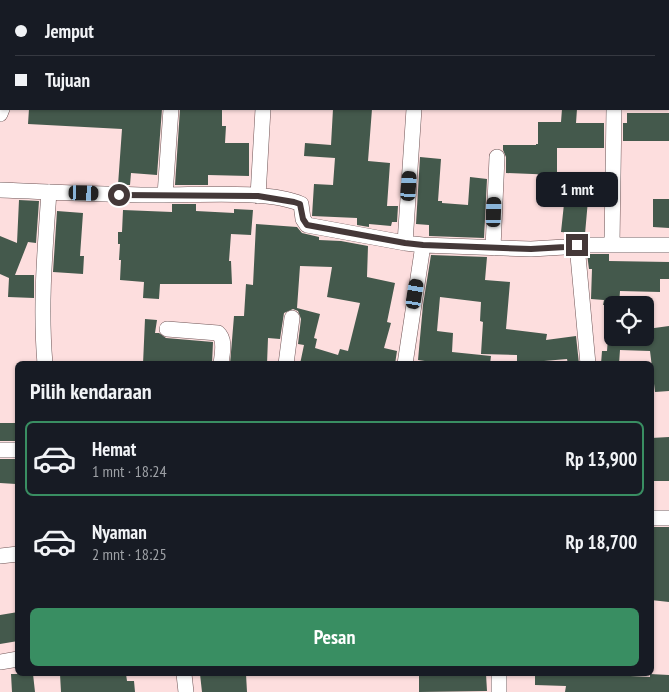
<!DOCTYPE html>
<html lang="id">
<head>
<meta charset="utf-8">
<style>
	body { margin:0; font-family:"PT Sans Narrow",sans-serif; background:#20242c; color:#f1f3f6; height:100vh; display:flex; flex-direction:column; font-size:19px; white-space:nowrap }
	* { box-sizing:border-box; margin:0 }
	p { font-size:16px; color:#9ea1a6 }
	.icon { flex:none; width:28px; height:28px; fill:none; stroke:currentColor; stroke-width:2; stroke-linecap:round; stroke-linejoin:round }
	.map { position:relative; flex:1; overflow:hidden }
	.panel { position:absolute; left:15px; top:361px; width:639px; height:315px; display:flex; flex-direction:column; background:#171b24; border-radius:8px; box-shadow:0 1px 4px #0004 }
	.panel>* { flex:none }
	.hud { position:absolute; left:0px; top:0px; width:670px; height:110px; box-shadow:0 1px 4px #0004; display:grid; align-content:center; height:110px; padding:0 15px; background:#171b24 }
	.fabs { position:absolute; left:604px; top:296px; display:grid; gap:10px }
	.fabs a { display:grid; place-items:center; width:50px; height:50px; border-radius:8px; background:#171b24; box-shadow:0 1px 4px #0004; font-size:25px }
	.end { position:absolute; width:22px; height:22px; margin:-11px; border:6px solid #443838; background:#fff; box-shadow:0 0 0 2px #fff }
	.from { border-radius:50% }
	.bubble { position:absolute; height:35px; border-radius:8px; background:#171b24; box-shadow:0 1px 4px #0004; font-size:16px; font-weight:800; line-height:35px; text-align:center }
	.car { position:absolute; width:15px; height:30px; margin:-15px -8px; border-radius:6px; box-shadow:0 0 4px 1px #0007; background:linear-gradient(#222 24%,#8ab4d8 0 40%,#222 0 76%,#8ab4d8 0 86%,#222 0) }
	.hud b { display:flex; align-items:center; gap:18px; height:48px; font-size:19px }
	.hud b+b { border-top:1px solid #363941 }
	.hud i { width:12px; height:12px; background:#f1f3f6 }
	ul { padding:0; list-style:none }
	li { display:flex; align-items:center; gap:15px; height:75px; margin:0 10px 8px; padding:0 5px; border:2px solid transparent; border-radius:8px }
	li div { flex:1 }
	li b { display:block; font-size:19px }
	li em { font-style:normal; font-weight:800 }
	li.active { border-color:#398e62 }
	li>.icon { width:45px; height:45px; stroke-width:1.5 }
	h2 { padding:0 15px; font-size:22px; line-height:60px }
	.primary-button { display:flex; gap:10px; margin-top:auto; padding:10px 15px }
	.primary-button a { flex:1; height:58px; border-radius:8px; background:#398e62; color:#fff; font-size:20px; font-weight:800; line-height:58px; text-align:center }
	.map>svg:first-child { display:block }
	.building { fill:#44594c; fill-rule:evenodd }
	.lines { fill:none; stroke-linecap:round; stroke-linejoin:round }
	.minor-casing { stroke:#6f5556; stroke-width:16 }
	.minor { stroke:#fff; stroke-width:15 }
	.route { stroke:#443838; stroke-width:6 }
</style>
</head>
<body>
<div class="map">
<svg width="669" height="692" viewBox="0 0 669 692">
	<rect width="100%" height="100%" fill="#fddede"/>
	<path class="building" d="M29,109H162L157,175L131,173L130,185H118L122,129L28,124Z
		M180,109L222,110V126H226L225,143H249V176L208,175V185H175Z
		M333,109H372L368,161L390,163L387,206H398L397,222H392L391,226L369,224V227L357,225V218L312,216L314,184L333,185L335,158L304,156L305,143L331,145Z
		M562,109H577L576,123H604V148H557V175L506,173V157L503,150V145H536V144H538V122H561Z
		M627,113H669V141H623V123H627Z
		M420,157L441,159L438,201H442V203L468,205L470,177L487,179L484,238L429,236V225L416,224Z
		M592,183L604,184L603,201L588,200L585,234L561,232L566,185L592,187Z
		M653,199H669V228L653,227Z
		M19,200L39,201L36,243L28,242L15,275H34V298L8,297L9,278L0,274V236L17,243Z
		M172,204H196V211L234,213V209L253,210L251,235L231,234L229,261H231L232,284H160L159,299L143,298L144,282L120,280L121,260H119L120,244H118V232H122L123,210L172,212Z
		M57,211L83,213L80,256H84L83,274L53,272Z
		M256,224L297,227L302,233L319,237V240L341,241L368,246L367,277L395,283L387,322L391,323L384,348L397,351L395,364H300L304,345L298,344L301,319L298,311L293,309L284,313L280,339L268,338L267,364H230L234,316H244L246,284L253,285ZM300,266L332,267L327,297L360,303L348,351L340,349L338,355L315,348L317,339L314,338L320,314L297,308Z
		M587,254H609V261L669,262V279H660V292L620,291L619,305H603L604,300L591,299L592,269H589Z
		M431,255L487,257L485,280L510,282L506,329L547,334L546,340L576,336L579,364H568L567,359L544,361V364H517V355L481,354L483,322L480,321L481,302L440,297L437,331L453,333L452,352L491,356L490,364H445L418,360L423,305Z
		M145,319L157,320L155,333H159L166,338L213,342L212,364H143Z
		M669,326V391L655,392L650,351L620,350L619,364H601L602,351H607L608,338H648L647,329Z
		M0,423H18V441H0Z
		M669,437V481H651V438Z
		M0,459H16V484L0,483Z
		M651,527H669V602L651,600Z
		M18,612V641L0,644V615Z
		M11,674H33L35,692H12Z
		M60,674H126L127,681H134L135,692H61Z
		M200,674H246L247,692H202Z
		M419,674H486L487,691L419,692Z
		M535,674H591L650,677V674L669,675V692H565L566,686L535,685Z"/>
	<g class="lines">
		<g class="minor-casing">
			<path id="minor" d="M44,1V0
				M421,1V0
				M0,114L2,109
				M0,190C55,192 109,195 164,195C201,195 268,190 301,204L303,219L307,225L405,243L423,245L531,249L565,247L577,245H669
				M165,195L171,109
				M258,196L263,109
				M405,243L414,109
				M612,244L614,109
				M577,245L588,364
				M493,248L497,157
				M167,329L218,333C226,340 222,354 221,364
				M45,364C40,306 45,249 49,192
				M286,364L292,318
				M405,364L423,245
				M0,450H18
				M651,518H669
				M0,556L18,554
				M0,662L18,659
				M184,674L186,692
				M499,674V692"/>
		</g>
		<use href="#minor" class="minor"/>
	</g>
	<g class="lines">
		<path class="route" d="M119,195L258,196L294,202L300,204L303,219L307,225L405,243L423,245L531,249L565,247L577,245"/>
	</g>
</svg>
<div class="fabs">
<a><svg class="icon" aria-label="locate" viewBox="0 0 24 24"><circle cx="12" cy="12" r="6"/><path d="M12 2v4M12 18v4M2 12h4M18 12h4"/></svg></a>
</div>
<i class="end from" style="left:119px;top:195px"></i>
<i class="end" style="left:577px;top:245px"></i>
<div class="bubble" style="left:536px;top:172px;width:82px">1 mnt</div>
<i class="car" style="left:409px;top:186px;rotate:4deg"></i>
<i class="car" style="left:84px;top:193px;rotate:92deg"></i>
<i class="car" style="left:494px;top:212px;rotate:2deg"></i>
<i class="car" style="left:415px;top:294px;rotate:9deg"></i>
<div class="hud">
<b><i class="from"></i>Jemput</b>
<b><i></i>Tujuan</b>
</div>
<section class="panel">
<h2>Pilih kendaraan</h2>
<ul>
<li class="active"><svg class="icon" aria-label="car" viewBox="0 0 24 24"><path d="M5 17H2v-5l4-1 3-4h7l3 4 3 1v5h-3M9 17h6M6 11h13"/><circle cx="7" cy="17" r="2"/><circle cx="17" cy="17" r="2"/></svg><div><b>Hemat</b><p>1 mnt · 18:24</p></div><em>Rp 13,900</em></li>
<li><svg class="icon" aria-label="car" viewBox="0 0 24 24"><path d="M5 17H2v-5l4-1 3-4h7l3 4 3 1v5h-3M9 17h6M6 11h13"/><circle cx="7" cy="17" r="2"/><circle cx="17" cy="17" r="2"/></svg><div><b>Nyaman</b><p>2 mnt · 18:25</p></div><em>Rp 18,700</em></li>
</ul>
<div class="primary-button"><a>Pesan</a></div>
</section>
</div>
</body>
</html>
